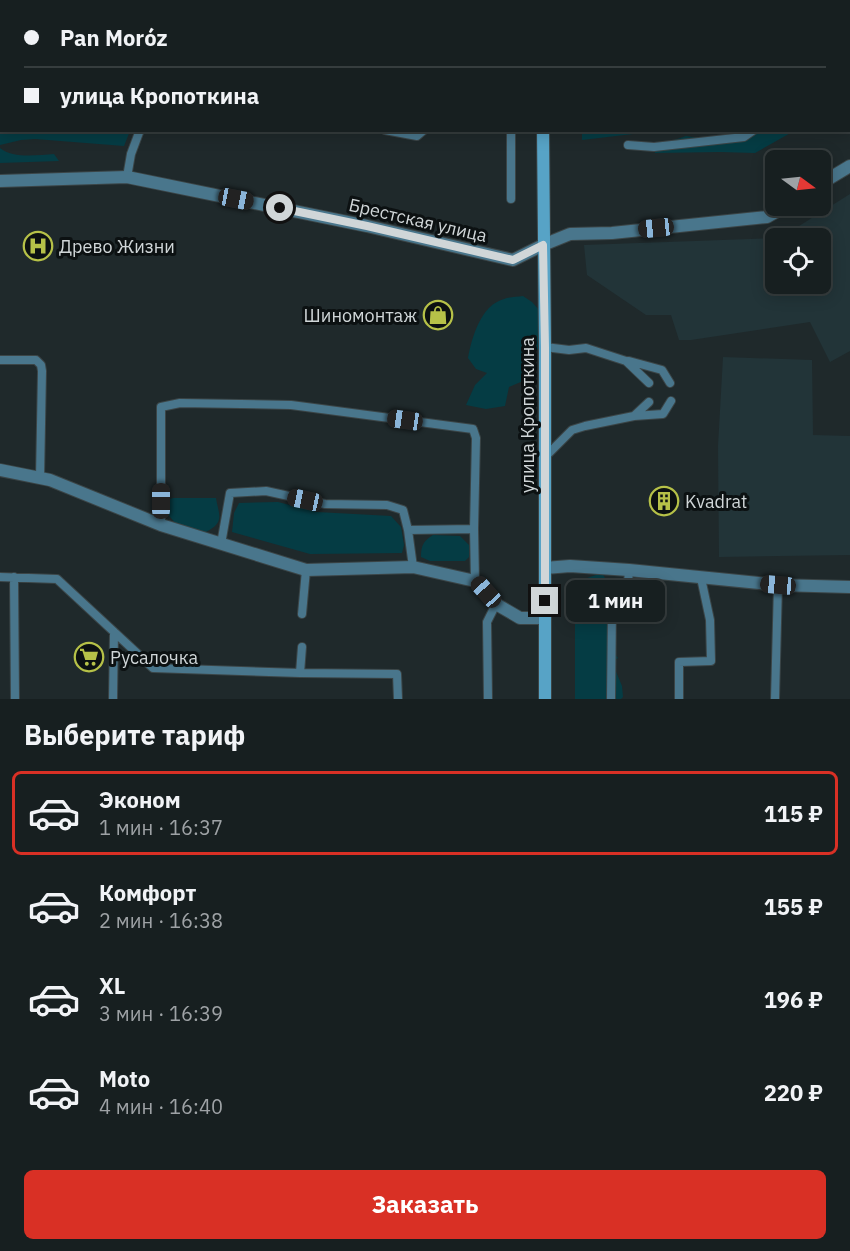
<!DOCTYPE html>
<html lang="ru">
<head>
<meta charset="utf-8">
<style>
	body { margin:0; font-family:"IBM Plex Sans",sans-serif; background:#202729; color:#f1f3f6; height:100vh; display:flex; flex-direction:column; font-size:22px; white-space:nowrap }
	* { box-sizing:border-box; margin:0 }
	p { font-size:20px; color:#9ea2a5 }
	.icon { flex:none; width:33px; height:33px; fill:none; stroke:currentColor; stroke-width:2; stroke-linecap:round; stroke-linejoin:round }
	.map { position:relative; height:699px; overflow:hidden }
	.panel { display:flex; flex-direction:column; background:#171f20; flex:1 }
	.panel>* { flex:none }
	.banner { position:absolute; left:0px; top:0px; width:850px; height:132px; box-shadow:0 3px 15px #0003,0 0 0 2px #363d3e; display:grid; align-content:center; height:132px; padding:0 24px; background:#171f20 }
	.needle { width:39px; rotate:105deg }
	.buttons { position:absolute; left:765px; top:150px; display:grid; gap:12px }
	.buttons a { display:grid; place-items:center; width:66px; height:66px; border-radius:9px; background:#171f20; box-shadow:0 3px 15px #0003,0 0 0 2px #363d3e; font-size:30px }
	.end { position:absolute; width:27px; height:27px; margin:-14px; border:8px solid #d0d6d8; background:#111; box-shadow:0 0 0 3px #111 }
	.from { border-radius:50% }
	.bubble { position:absolute; height:42px; border-radius:9px; background:#171f20; box-shadow:0 3px 15px #0003,0 0 0 2px #363d3e; font-size:20px; font-weight:700; line-height:42px; text-align:center }
	.car { position:absolute; width:18px; height:36px; margin:-18px -9px; border-radius:8px; box-shadow:0 0 4px 2px #0007; background:linear-gradient(#222 24%,#8ab4d8 0 40%,#222 0 76%,#8ab4d8 0 86%,#222 0) }
	.banner b { display:flex; align-items:center; gap:21px; height:57px; font-size:22px }
	.banner b+b { border-top:2px solid #363d3e }
	.banner i { width:15px; height:15px; background:#f1f3f6 }
	ul { padding:0; list-style:none }
	li { display:flex; align-items:center; gap:18px; height:84px; margin:0 12px 9px; padding:0 12px; border:3px solid transparent; border-radius:9px }
	li div { flex:1 }
	li b { display:block; font-size:22px }
	li em { font-style:normal; font-weight:700 }
	li.current { border-color:#d93025 }
	li>.icon { width:54px; height:54px; stroke-width:1.5 }
	h2 { padding:0 24px; font-size:27px; line-height:72px }
	.primary-button { display:flex; gap:12px; margin-top:auto; padding:12px 24px }
	.primary-button a { flex:1; height:69px; border-radius:9px; background:#d93025; color:#fff; font-size:24px; font-weight:700; line-height:69px; text-align:center }
	.map>svg:first-child { display:block }
	.built { fill:#223438; fill-rule:evenodd }
	.green { fill:#053c44 }
	.lines { fill:none; stroke-linecap:round; stroke-linejoin:round }
	.service-casing { stroke:#3b4547; stroke-width:10 }
	.minor-casing { stroke:#3b4547; stroke-width:14 }
	.secondary-casing { stroke:#3b4547; stroke-width:14 }
	.service { stroke:#49768c; stroke-width:8 }
	.minor { stroke:#49768c; stroke-width:12 }
	.secondary { stroke:#57a3c6; stroke-width:12 }
	.route { stroke:#d0d6d8; stroke-width:8 }
	.labels { text-anchor:middle; dominant-baseline:central; stroke-width:6; stroke-linejoin:round; paint-order:stroke }
	.street-label { font-size:18px; fill:#d0d6d8; stroke:#0c1112 }
	.poi-label { font-size:18px; fill:#d0d6d8; stroke:#0c1112; text-anchor:start }
</style>
</head>
<body>
<div class="map">
<svg width="850" height="699" viewBox="0 0 850 699">
	<rect width="100%" height="100%" fill="#1f292b"/>
	<path class="built" d="M850,194V351L830,362L810,322L691,340H679L671,315H646L587,275L584,245L780,238ZM776,238H820V284H776Z
		M723,357L812,360L813,435L850,436V555L719,557L718,446Z"/>
	<path class="green" d="M0,97L2,98V130L130,131L124,146L35,139L21,140L0,145Z
		M582,131V130L693,131L690,132H650L582,140Z
		M753,131H794L755,153L720,152L655,153L654,147L686,136L710,140Z
		M0,148C13,159 38,155 54,154L59,161L0,163Z
		M523,296L532,302L540,311L541,343L539,348L530,356L528,368L530,378L509,387L505,406L486,409L466,405L475,385L487,373L476,369L468,358C472,337 481,305 504,299C509,297 517,297 523,296Z
		M173,498H216C219,516 225,522 206,532L177,525L165,511L167,500Z
		M278,502L317,512L391,516L401,527L404,545L402,553L310,554L232,532L234,513L239,503Z
		M433,535L460,536L469,545V557L465,561H430L421,557C421,546 423,541 433,535Z
		M602,573L608,583L614,586L616,596L605,608L612,614L607,619C606,634 610,646 618,658L612,662L622,686L623,697L621,699H575V580L584,579Z"/>
	<g class="lines">
		<g class="service-casing">
			<path id="service" d="M242,0V2
				M305,2V0
				M0,25H2
				M849,71L850,70
				M385,130L417,136L424,130
				M628,145L654,147L744,137L754,130
				M127,177L131,154L140,130
				M511,199V130
				M545,347L569,350L586,348L626,361L649,383
				M0,360H36L41,365L42,371L40,478
				M629,361L662,370L670,383
				M634,416L663,414L671,401
				M545,457L572,430L585,426L634,416L649,402
				M161,525V407L180,403L291,405L473,429L476,438L474,529L475,581
				M408,530L474,529
				M221,544L230,493L266,491L325,504L387,505L403,510L408,530L413,567
				M0,577L57,579L153,668L300,673L397,674L398,699
				M14,577L15,699
				M302,614L306,570
				M300,673L302,647
				M113,699L114,632
				M488,699L487,622L496,604
				M611,699L612,608L627,596L629,570
				M679,699V662L711,661L710,620L701,578
				M775,699L778,585"/>
		</g>
		<g class="minor-casing">
			<path id="minor" d="M0,181L127,177L367,226L513,260L543,245L570,234L612,233L767,217L786,206
				M820,184L850,166
				M0,470L50,480L161,525L306,570L413,567L475,581L496,604L520,618H545
				M545,568L570,566L629,570L778,585L850,587"/>
		</g>
		<g class="secondary-casing">
			<path id="secondary" d="M543,2V0
				M543,130L545,347V699"/>
		</g>
		<use href="#service" class="service"/>
		<use href="#minor" class="minor"/>
		<use href="#secondary" class="secondary"/>
	</g>
	<g class="lines">
		<path class="route" d="M280,208L367,226L513,260L543,245L545,347V601"/>
	</g>
	<defs>
		<g id="hospital-ring" transform="scale(1.5)"><circle r="9.5" fill="#0c1112" stroke="#b6c148" stroke-width="1.5"/><path d="M-5-5h3v3.5h4V-5h3V5h-3V1.5h-4V5h-3Z" fill="#b6c148"/></g>
		<g id="shop-ring" transform="scale(1.5)"><circle r="9.5" fill="#0c1112" stroke="#b6c148" stroke-width="1.5"/><path d="M-5-2.5h2.3a2.7 3.5 0 0 1 5.4 0H5L5.5 6h-11ZM-1.5-2.5h3a1.5 2.3 0 0 0-3 0Z" fill="#b6c148"/></g>
		<g id="building-ring" transform="scale(1.5)"><circle r="9.5" fill="#0c1112" stroke="#b6c148" stroke-width="1.5"/><path d="M-4-6H4V6H1V3H-1V6H-4ZM-2.5-4.3h1.7v1.8h-1.7ZM.8-4.3h1.7v1.8H.8ZM-2.5-1h1.7V.8h-1.7ZM.8-1h1.7V.8H.8Z" fill="#b6c148"/></g>
		<g id="supermarket-ring" transform="scale(1.5)"><circle r="9.5" fill="#0c1112" stroke="#b6c148" stroke-width="1.5"/><path d="M-6-5.5h2.5l.6 2H6L4.5 2H-2.5L-4.4-4H-6ZM-1.5 3.2a1.3 1.3 0 1 0 .1 0ZM3 3.2a1.3 1.3 0 1 0 .1 0Z" fill="#b6c148"/></g>
	</defs>
	<g fill-rule="evenodd">
		<use href="#hospital-ring" x="38" y="246"/>
		<use href="#shop-ring" x="438" y="315"/>
		<use href="#building-ring" x="664" y="501"/>
		<use href="#supermarket-ring" x="89" y="657"/>
	</g>
	<g class="labels">
		<g class="street-label">
			<text transform="translate(418 220) rotate(13)">Брестская улица</text>
			<text transform="translate(527 415) rotate(-90)">улица Кропоткина</text>
		</g>
		<g class="poi-label">
			<text x="59" y="246">Древо Жизни</text>
			<text x="417" y="315" text-anchor="end">Шиномонтаж</text>
			<text x="685" y="501">Kvadrat</text>
			<text x="110" y="657">Русалочка</text>
		</g>
	</g>
</svg>
<div class="buttons">
<a><svg class="needle" viewBox="-14 -14 28 28"><path d="M0-13l5 13h-10z" fill="#e53935"/><path d="M0 13l5-13h-10z" fill="#9ea2a5"/></svg></a>
<a><svg class="icon" aria-label="locate" viewBox="0 0 24 24"><circle cx="12" cy="12" r="6"/><path d="M12 2v4M12 18v4M2 12h4M18 12h4"/></svg></a>
</div>
<i class="end from" style="left:280px;top:208px"></i>
<i class="end" style="left:545px;top:601px"></i>
<div class="bubble" style="left:566px;top:580px;width:99px">1 мин</div>
<i class="car" style="left:236px;top:199px;rotate:101deg"></i>
<i class="car" style="left:656px;top:228px;rotate:264deg"></i>
<i class="car" style="left:405px;top:420px;rotate:278deg"></i>
<i class="car" style="left:305px;top:500px;rotate:282deg"></i>
<i class="car" style="left:161px;top:501px;rotate:0deg"></i>
<i class="car" style="left:778px;top:585px;rotate:275deg"></i>
<i class="car" style="left:486px;top:592px;rotate:318deg"></i>
<div class="banner">
<b><i class="from"></i>Pan Moróz</b>
<b><i></i>улица Кропоткина</b>
</div>
</div>
<section class="panel">
<h2>Выберите тариф</h2>
<ul>
<li class="current"><svg class="icon" aria-label="car" viewBox="0 0 24 24"><path d="M5 17H2v-5l4-1 3-4h7l3 4 3 1v5h-3M9 17h6M6 11h13"/><circle cx="7" cy="17" r="2"/><circle cx="17" cy="17" r="2"/></svg><div><b>Эконом</b><p>1 мин · 16:37</p></div><em>115 ₽</em></li>
<li><svg class="icon" aria-label="car" viewBox="0 0 24 24"><path d="M5 17H2v-5l4-1 3-4h7l3 4 3 1v5h-3M9 17h6M6 11h13"/><circle cx="7" cy="17" r="2"/><circle cx="17" cy="17" r="2"/></svg><div><b>Комфорт</b><p>2 мин · 16:38</p></div><em>155 ₽</em></li>
<li><svg class="icon" aria-label="car" viewBox="0 0 24 24"><path d="M5 17H2v-5l4-1 3-4h7l3 4 3 1v5h-3M9 17h6M6 11h13"/><circle cx="7" cy="17" r="2"/><circle cx="17" cy="17" r="2"/></svg><div><b>XL</b><p>3 мин · 16:39</p></div><em>196 ₽</em></li>
<li><svg class="icon" aria-label="car" viewBox="0 0 24 24"><path d="M5 17H2v-5l4-1 3-4h7l3 4 3 1v5h-3M9 17h6M6 11h13"/><circle cx="7" cy="17" r="2"/><circle cx="17" cy="17" r="2"/></svg><div><b>Moto</b><p>4 мин · 16:40</p></div><em>220 ₽</em></li>
</ul>
<div class="primary-button"><a>Заказать</a></div>
</section>
</body>
</html>
